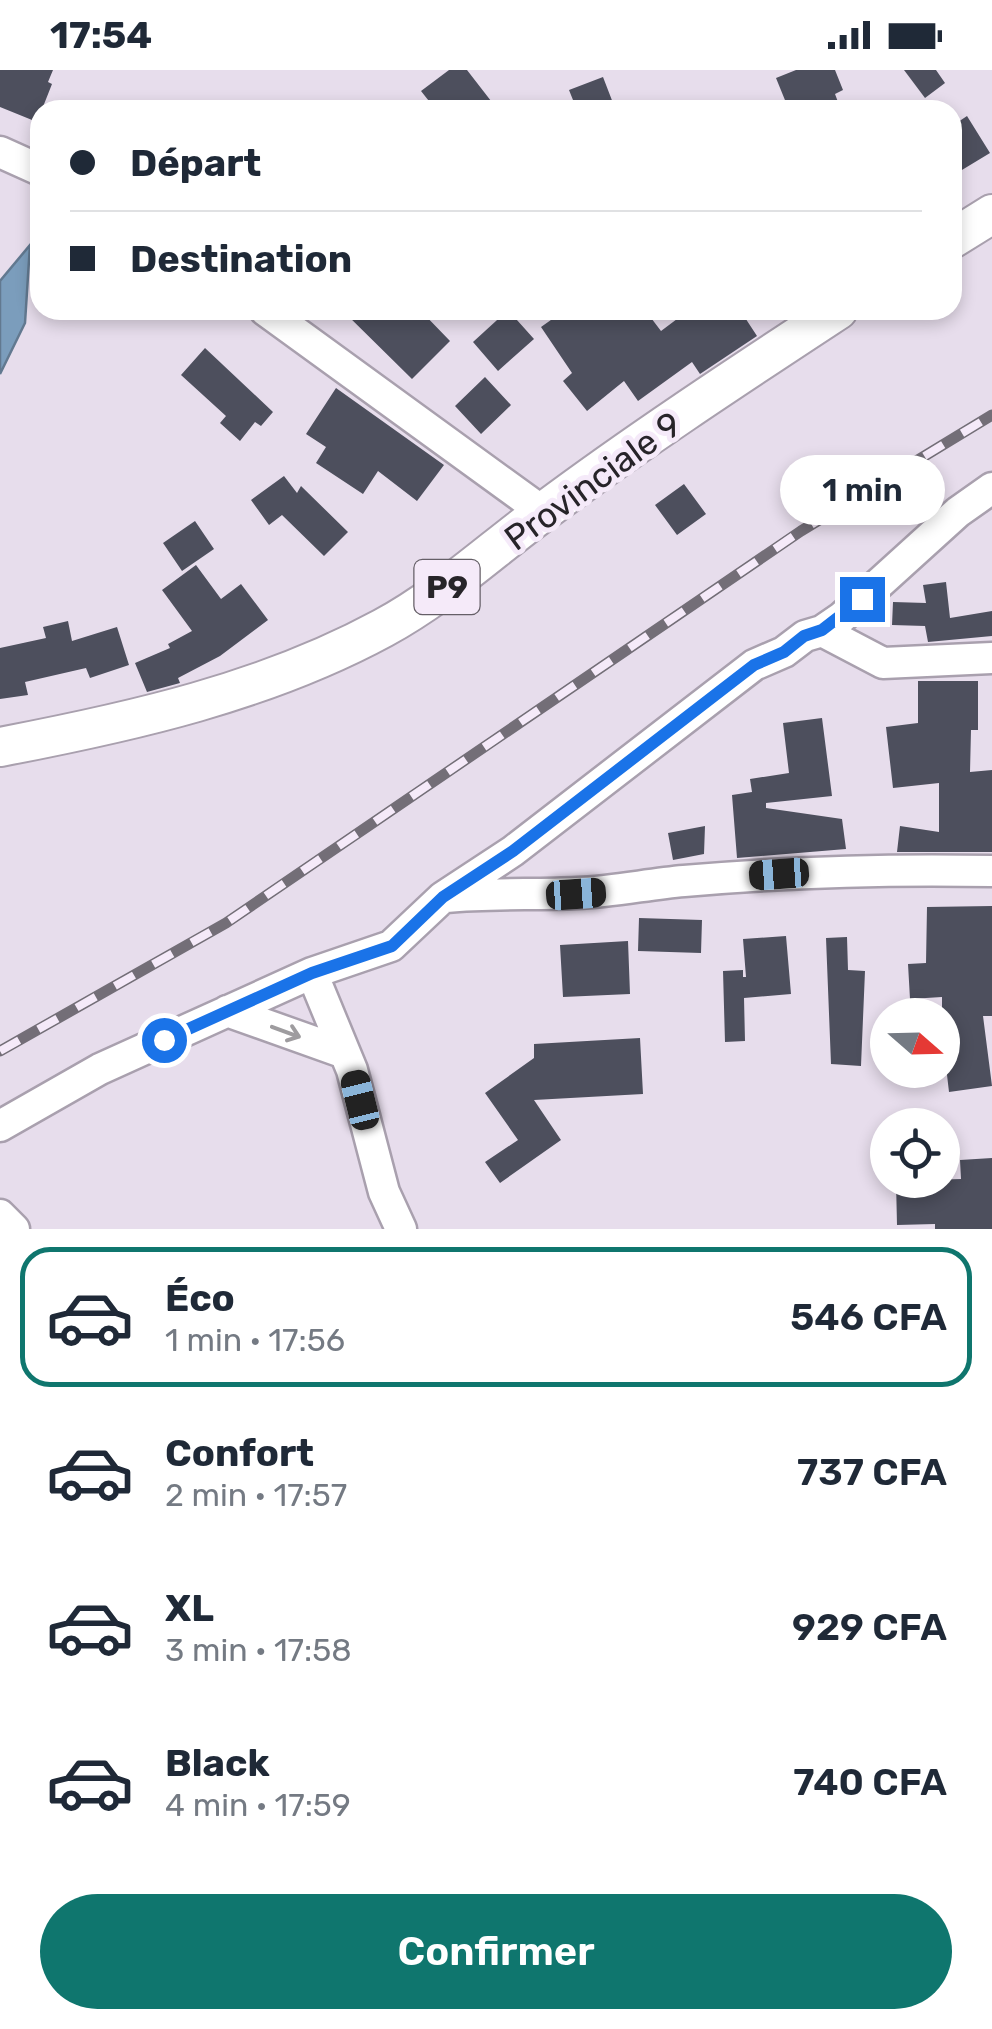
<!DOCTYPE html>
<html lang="fr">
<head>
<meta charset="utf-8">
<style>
	body { margin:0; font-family:Rubik,sans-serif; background:#f6f6f7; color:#1f2937; height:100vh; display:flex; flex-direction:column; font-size:38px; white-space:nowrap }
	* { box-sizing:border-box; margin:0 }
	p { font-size:32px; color:#747a83 }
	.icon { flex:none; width:55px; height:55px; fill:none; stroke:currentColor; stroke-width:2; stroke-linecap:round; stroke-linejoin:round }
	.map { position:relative; height:1159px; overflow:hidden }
	.panel { display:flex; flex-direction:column; background:#fff; flex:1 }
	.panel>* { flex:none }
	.top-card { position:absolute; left:30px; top:30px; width:932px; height:220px; border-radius:30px; box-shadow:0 5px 15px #0003; display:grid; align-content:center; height:220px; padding:0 40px; background:#fff }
	.needle { width:65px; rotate:110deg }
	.tools { position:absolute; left:870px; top:928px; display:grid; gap:20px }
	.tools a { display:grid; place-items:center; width:90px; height:90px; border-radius:50%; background:#fff; box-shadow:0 5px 15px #0003; font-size:50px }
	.end { position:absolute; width:45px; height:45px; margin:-22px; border:12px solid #1a73e8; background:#fff; box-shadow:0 0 0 5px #fff }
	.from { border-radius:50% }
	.bubble { position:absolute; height:70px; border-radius:35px; background:#fff; box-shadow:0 5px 15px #0003; font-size:32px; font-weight:600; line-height:70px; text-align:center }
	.car { position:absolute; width:30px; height:60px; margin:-30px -15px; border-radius:12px; box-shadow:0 0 8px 2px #0007; background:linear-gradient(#222 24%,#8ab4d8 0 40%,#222 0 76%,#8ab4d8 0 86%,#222 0) }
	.top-card b { display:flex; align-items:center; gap:35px; height:95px; font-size:38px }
	.top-card b+b { border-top:2px solid #e0e1e3 }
	.top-card i { width:25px; height:25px; background:#1f2937 }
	ul { padding:18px 0 0; list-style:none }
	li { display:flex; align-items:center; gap:30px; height:140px; margin:0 20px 15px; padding:0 20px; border:5px solid transparent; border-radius:30px }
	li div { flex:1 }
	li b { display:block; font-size:38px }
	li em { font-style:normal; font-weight:600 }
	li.selected { border-color:#0f766e }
	li>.icon { width:90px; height:90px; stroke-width:1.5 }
	.cta { display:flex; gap:20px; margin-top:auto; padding:20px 40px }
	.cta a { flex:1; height:115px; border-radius:60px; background:#0f766e; color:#fff; font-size:40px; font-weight:600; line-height:115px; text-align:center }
	.status { display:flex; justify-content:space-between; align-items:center; height:70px; padding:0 50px; background:#fff; direction:ltr }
	.status svg { height:28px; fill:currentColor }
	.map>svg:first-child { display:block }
	.water { fill:#7b9dbc; stroke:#627990; stroke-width:2.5 }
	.building { fill:#4d4f5d }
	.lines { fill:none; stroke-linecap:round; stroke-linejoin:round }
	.minor-casing { stroke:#a9a0ae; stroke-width:35 }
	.major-casing { stroke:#a9a0ae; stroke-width:42 }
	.minor { stroke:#fff; stroke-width:30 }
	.major { stroke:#fff; stroke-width:38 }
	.rail-casing { stroke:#736e77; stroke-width:11 }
	.rail { stroke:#f5eaf9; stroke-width:8; stroke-dasharray:22; stroke-linecap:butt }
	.oneway { stroke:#9e9c9f }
	.route { stroke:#1a73e8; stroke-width:12 }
	.labels { text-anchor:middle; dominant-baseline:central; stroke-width:10; stroke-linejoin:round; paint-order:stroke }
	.shield { fill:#f5eaf9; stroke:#655f67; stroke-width:2.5 }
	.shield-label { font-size:32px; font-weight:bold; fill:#272429 }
	.street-label { font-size:35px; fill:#272429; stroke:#f5eaf9 }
</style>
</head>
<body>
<div class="status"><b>17:54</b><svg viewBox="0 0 49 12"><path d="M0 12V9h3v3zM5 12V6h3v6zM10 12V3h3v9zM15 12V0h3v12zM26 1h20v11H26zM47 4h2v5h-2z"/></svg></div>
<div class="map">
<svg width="992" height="1159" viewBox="0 0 992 1159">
	<rect width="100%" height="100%" fill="#e7ddec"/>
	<path class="water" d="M30,175L25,253L0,304V211Z"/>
	<path class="building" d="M0,0H53L48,12L52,14L37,52L0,37Z
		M449,0H467L498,40H436L421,21Z
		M796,0H835L843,20L835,24L841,40H789L776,8Z
		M904,0H936L945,13L925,28Z
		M603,7L613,33L595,40H577L569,20Z
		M967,46L990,83L952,106V56Z
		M342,240H420L450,271L412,309Z
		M508,240L534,269L498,301L473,272Z
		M565,240H614L620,250L634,240H645L661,261L689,240H740L757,266L700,304L692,292L638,331L624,311L587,341L563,311L572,303L541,257Z
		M205,278L273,342L261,356L255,352L240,371L220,353L226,346L181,305Z
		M485,307L511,335L481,364L455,336Z
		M336,318L444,395L417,431L378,401L363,424L316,393L326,377L306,364Z
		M284,406L297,423L301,416L348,462L324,486L282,445L269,455L251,430Z
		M684,414L706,444L677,465L655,435Z
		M195,451L214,479L182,501L163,473Z
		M196,495L221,529L241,514L268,550L220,586L178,608L180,613L147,622L135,593L170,578L168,574L192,561L162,520Z
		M946,512L950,548L992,541V566L928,572L925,556L892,555L893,532L926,533L923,515Z
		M68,551L72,571L117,557L129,595L90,608L86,598L25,612L28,625L0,629V578L46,568L43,557Z
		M918,611H978V660H971L970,702L992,700V782H897L900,756L939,762V713L893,718L886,657L918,653Z
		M822,648L832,726L766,733V738L842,749L846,779L737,788L732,725L752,722L750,709L789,703L783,653Z
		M705,756L704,784L673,790L668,763Z
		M992,836V946H983L992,1016L949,1022L942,962V927L910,929L908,894L926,893L927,837Z
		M639,848L702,850L701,883L638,881Z
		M786,866L791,924L744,928L745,971L725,972L723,901L743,900V907H746L743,869Z
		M847,867L848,900L865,901L861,996L831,994L826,868Z
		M628,871L630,924L563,927L560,875Z
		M640,968L643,1024L534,1030L561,1070L500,1113L485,1092L518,1070L485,1023L534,988V974Z
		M992,1088V1159H935V1154L897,1155L896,1111L961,1109L960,1090Z"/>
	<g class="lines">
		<g class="minor-casing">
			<path id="minor" d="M0,82L40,100
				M265,240L543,442
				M822,561L883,593L992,588
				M446,827C490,823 533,825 577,823C613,822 648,814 684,811C787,802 889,799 992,801
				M312,903L352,1000L384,1122L401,1159
				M227,941L345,983
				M0,1056L100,999L312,903L391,876L443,827L513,781L754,595L784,582L805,566L822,561L841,548L958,442L992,418
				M0,1145L14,1159"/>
		</g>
		<g class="major-casing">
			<path id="major" d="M952,169L992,144
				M0,677C131,652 265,622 383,558C442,526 490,481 543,442C638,371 739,305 838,240"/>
		</g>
		<use href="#minor" class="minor"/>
		<use href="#major" class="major"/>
		<g class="rail-casing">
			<path id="rail" d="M0,981L226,853L801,461L992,345"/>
		</g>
		<use href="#rail" class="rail"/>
	</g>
	<defs><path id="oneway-shaft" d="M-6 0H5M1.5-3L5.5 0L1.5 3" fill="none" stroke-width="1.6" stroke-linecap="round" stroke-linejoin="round" transform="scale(2.5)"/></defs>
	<use class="oneway" href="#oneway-shaft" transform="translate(286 962) rotate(20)"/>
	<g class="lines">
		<path class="route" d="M164,970L312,903L392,876L443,827L513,781L754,595L784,582L804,566L822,560L862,529"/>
	</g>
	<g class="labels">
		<rect class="shield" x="414.5" y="490" width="65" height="54" rx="8"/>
		<g class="shield-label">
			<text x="447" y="517">P9</text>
		</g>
		<g class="street-label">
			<text transform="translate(593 411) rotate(-36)">Provinciale 9</text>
		</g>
	</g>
</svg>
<div class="tools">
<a><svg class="needle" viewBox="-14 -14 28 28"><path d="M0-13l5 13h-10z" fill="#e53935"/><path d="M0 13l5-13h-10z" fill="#747a83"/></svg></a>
<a><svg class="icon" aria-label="locate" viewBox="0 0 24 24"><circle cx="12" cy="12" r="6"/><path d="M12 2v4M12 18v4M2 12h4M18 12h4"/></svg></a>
</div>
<i class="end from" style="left:164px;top:970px"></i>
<i class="end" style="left:862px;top:529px"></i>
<div class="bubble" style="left:780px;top:385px;width:165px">1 min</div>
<i class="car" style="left:779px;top:804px;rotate:266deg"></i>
<i class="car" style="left:576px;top:824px;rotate:86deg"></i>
<i class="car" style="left:360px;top:1030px;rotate:346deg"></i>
<div class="top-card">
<b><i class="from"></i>Départ</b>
<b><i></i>Destination</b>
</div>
</div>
<section class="panel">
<ul>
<li class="selected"><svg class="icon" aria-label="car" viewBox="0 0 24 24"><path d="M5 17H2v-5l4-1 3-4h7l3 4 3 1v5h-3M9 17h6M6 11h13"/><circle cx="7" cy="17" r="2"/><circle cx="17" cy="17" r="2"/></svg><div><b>Éco</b><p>1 min · 17:56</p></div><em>546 CFA</em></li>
<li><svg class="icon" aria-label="car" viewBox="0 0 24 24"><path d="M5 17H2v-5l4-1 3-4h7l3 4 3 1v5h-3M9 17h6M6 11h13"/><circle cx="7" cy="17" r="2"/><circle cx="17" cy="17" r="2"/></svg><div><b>Confort</b><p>2 min · 17:57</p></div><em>737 CFA</em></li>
<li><svg class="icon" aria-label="car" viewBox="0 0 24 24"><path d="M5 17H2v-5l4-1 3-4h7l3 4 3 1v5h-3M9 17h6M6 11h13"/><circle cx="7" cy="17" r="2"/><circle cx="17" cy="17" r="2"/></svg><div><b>XL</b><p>3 min · 17:58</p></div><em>929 CFA</em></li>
<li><svg class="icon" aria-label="car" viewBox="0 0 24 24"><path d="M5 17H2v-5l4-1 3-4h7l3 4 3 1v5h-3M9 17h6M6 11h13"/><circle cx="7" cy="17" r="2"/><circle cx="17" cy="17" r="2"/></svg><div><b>Black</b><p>4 min · 17:59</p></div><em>740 CFA</em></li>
</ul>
<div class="cta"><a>Confirmer</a></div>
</section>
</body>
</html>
